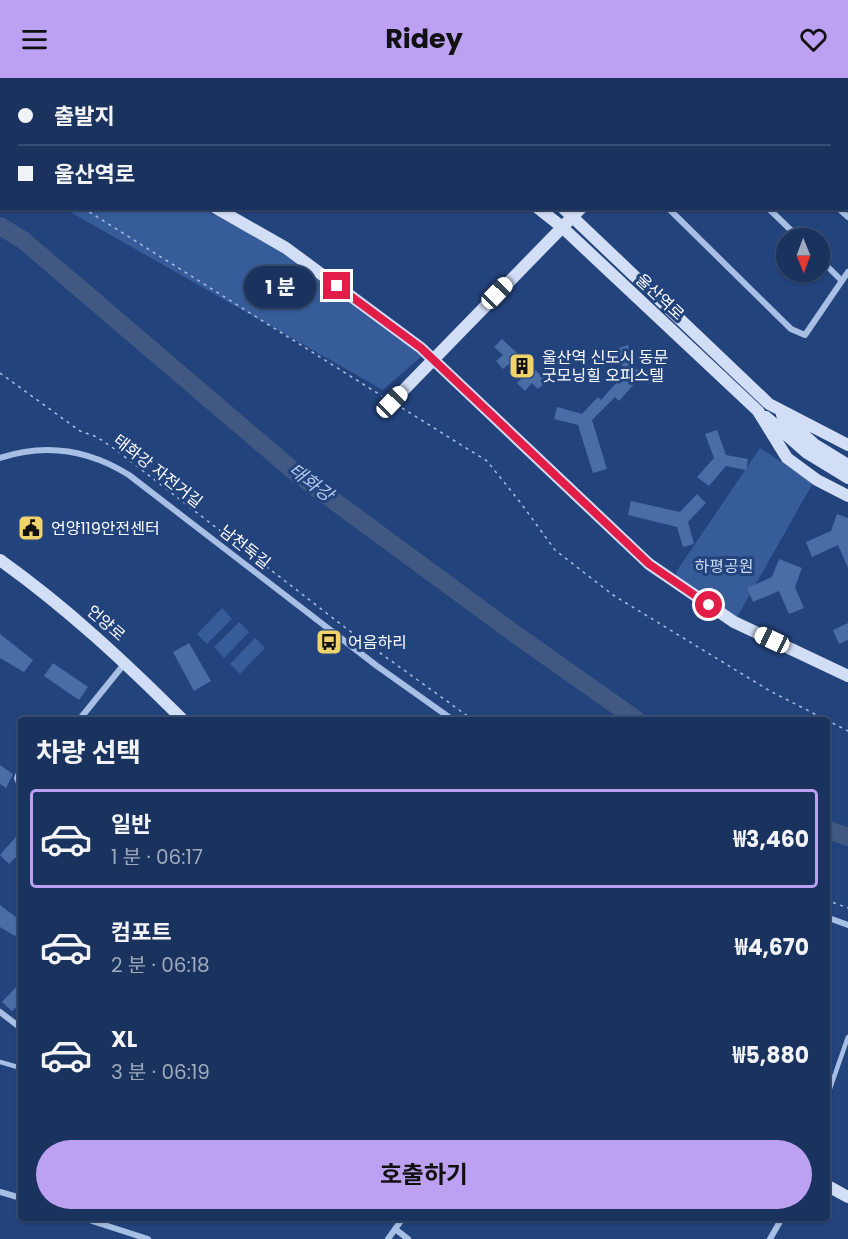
<!DOCTYPE html>
<html lang="ko">
<head>
<meta charset="utf-8">
<style>
	body { margin:0; font-family:Poppins,"Noto Sans KR",sans-serif; background:#273e67; color:#f1f3f6; height:100vh; display:flex; flex-direction:column; font-size:22px; white-space:nowrap }
	* { box-sizing:border-box; margin:0 }
	p { font-size:20px; color:#9faabc }
	.icon { flex:none; width:33px; height:33px; fill:none; stroke:currentColor; stroke-width:2; stroke-linecap:round; stroke-linejoin:round }
	.map { position:relative; flex:1; overflow:hidden }
	.drawer { position:absolute; left:18px; top:639px; width:812px; height:504px; display:flex; flex-direction:column; background:#1a325e; border-radius:6px; box-shadow:0 2px 4px #0004,0 0 0 2px #384d73 }
	.drawer>* { flex:none }
	.top-card { position:absolute; left:0px; top:0px; width:849px; height:132px; box-shadow:0 2px 4px #0004,0 0 0 2px #384d73; display:grid; align-content:center; height:132px; padding:0 18px; background:#1a325e }
	.needle { width:39px; rotate:179deg }
	.fabs { position:absolute; left:776px; top:150px; display:grid; gap:12px }
	.fabs a { display:grid; place-items:center; width:54px; height:54px; border-radius:50%; background:#1a325e; box-shadow:0 2px 4px #0004,0 0 0 2px #384d73; font-size:30px }
	.end { position:absolute; width:27px; height:27px; margin:-14px; border:8px solid #e11d48; background:#fff; box-shadow:0 0 0 3px #fff }
	.from { border-radius:50% }
	.bubble { position:absolute; height:42px; border-radius:21px; background:#1a325e; box-shadow:0 2px 4px #0004,0 0 0 2px #384d73; font-size:20px; font-weight:700; line-height:42px; text-align:center }
	.car { position:absolute; width:18px; height:36px; margin:-18px -9px; border-radius:8px; box-shadow:0 0 4px 2px #0007; background:linear-gradient(#fff 24%,#345 0 40%,#fff 0 76%,#345 0 86%,#fff 0) }
	.top-card b { display:flex; align-items:center; gap:21px; height:57px; font-size:22px }
	.top-card b+b { border-top:2px solid #384d73 }
	.top-card i { width:15px; height:15px; background:#f1f3f6 }
	ul { padding:0; list-style:none }
	li { display:flex; align-items:center; gap:18px; height:99px; margin:0 12px 9px; padding:0 6px; border:3px solid transparent; border-radius:6px }
	li div { flex:1 }
	li b { display:block; font-size:22px }
	li em { font-style:normal; font-weight:700 }
	li.current { border-color:#bca0f2 }
	li>.icon { width:54px; height:54px; stroke-width:1.5 }
	h2 { padding:0 18px; font-size:27px; line-height:72px }
	.action { display:flex; gap:12px; margin-top:auto; padding:12px 18px }
	.action a { flex:1; height:69px; border-radius:36px; background:#bca0f2; color:#111; font-size:24px; font-weight:700; line-height:69px; text-align:center }
	header { display:flex; justify-content:space-between; align-items:center; height:78px; padding:0 18px; background:#bca0f2; color:#111; font-size:27px; font-weight:700 }
	.map>svg:first-child { display:block }
	.green { fill:#375c9a }
	.lines { fill:none; stroke-linecap:round; stroke-linejoin:round }
	.river { stroke:#405882; stroke-width:18 }
	.building { fill:#4b6da6 }
	.path { stroke:#a7bfe5; stroke-width:1.5; stroke-dasharray:3 4.5; stroke-linecap:butt }
	.lane { stroke:#a7bfe5; stroke-width:4.5 }
	.street { stroke:#a7bfe5; stroke-width:6 }
	.secondary { stroke:#d1def5; stroke-width:12 }
	.route { stroke:#e11d48; stroke-width:8 }
	.labels { text-anchor:middle; dominant-baseline:central; stroke-width:6; stroke-linejoin:round; paint-order:stroke }
	.street-label { font-size:16px; fill:#fff; stroke:#23437d }
	.poi-label { font-size:16px; fill:#fff; stroke:#23437d; text-anchor:start }
	.park-label { font-size:16px; fill:#cadaf4; stroke:#23437d }
	.water-label { font-size:18px; font-style:italic; fill:#b3c9ed; stroke:#23437d }
</style>
</head>
<body>
<header><svg class="icon" aria-label="menu" viewBox="0 0 24 24"><path d="M4 6h16M4 12h16M4 18h16"/></svg>Ridey<svg class="icon" aria-label="heart" viewBox="0 0 24 24"><path d="M12 20l-8-8c-3-5 5-10 8-4 3-6 11-1 8 4z"/></svg></header>
<div class="map">
<svg width="848" height="1161" viewBox="0 0 848 1161">
	<rect width="100%" height="100%" fill="#23437d"/>
	<path class="green" d="M65,131H203L284,173L422,278L383,312Z
		M760,370L813,405L737,539L680,507L676,494Z
		M222,530L232,541L207,566L197,556Z
		M239,544L249,554L224,580L214,569Z
		M255,560L265,570L240,596L230,586Z"/>
	<g class="lines">
		<path class="river" d="M0,148L23,162L296,395L515,556L637,642
			M826,751L848,759"/>
	</g>
	<path class="building" d="M502,261L547,303L538,311L532,305L525,313L517,305L524,298L510,285L503,291L496,283L503,277L494,269Z
		M628,267L636,291L659,295L657,307L637,303L619,323L615,319L592,342L607,391L593,395L578,347L554,341L557,329L582,336L598,319L601,322L625,295L616,271Z
		M717,352L726,377L748,381L746,392L726,388L709,408L697,399L714,380L705,356Z
		M697,416L706,425L688,444L694,466L683,469L677,449L628,437L631,423L680,434Z
		M837,436L848,440V490L838,467L812,479L806,464L831,453Z
		M779,481L802,490L795,509L804,530L789,536L779,513L753,524L747,510L772,499Z
		M848,545V562L839,566L833,552Z
		M0,556L33,582L24,594L0,580Z
		M189,565L211,603L194,613L173,574Z
		M53,585L88,609L79,622L44,598Z
		M0,687L13,696L6,710L0,706Z
		M21,753V774L9,786L0,777Z
		M0,827L21,843V851L15,858L0,849Z
		M21,904V924L12,933L2,924Z"/>
	<g class="lines">
		<path class="path" d="M0,81L2,82
			M83,130L382,318
			M0,295L80,353L97,359L116,372L347,551L473,642
			M402,330L487,383L520,424L555,472L613,517L770,613L848,653
			M826,822L848,830"/>
		<path class="lane" d="M700,0L701,2
			M0,984L21,990
			M826,1022L848,959"/>
		<path class="street" d="M799,2L801,0
			M848,77V78
			M668,130L791,251L805,257L848,194
			M768,130L799,160
			M838,130L848,139
			M819,180L842,203
			M0,380C45,365 89,372 129,397L377,588L453,642
			M79,642L125,585
			M21,690L17,700L21,710
			M826,839L848,847
			M0,934L21,950
			M0,1114L21,1120
			M83,1140L148,1161
			M395,1151L408,1161
			M388,1161L403,1140
			M770,1161L782,1140"/>
		<path class="secondary" d="M351,0L354,2
			M389,0L392,2
			M153,2L154,0
			M711,2L712,0
			M216,130L286,170L421,270L649,486L734,544L848,598
			M538,130L562,149L758,333L787,380L817,402L848,418
			M563,130L769,326L848,367
			M392,324L581,130
			M782,337L814,366L848,387
			M766,339L807,375L848,400
			M0,482C66,529 125,584 183,642
			M826,1107L848,1119"/>
	</g>
	<g class="lines">
		<path class="route" d="M337,208L421,270L649,486L709,527"/>
	</g>
	<defs>
		<g id="building-square" transform="scale(1.35)"><rect x="-9" y="-9" width="18" height="18" rx="4" fill="#f0d46b" stroke="#23437d"/><path d="M-4-6H4V6H1V3H-1V6H-4ZM-2.5-4.3h1.7v1.8h-1.7ZM.8-4.3h1.7v1.8H.8ZM-2.5-1h1.7V.8h-1.7ZM.8-1h1.7V.8H.8Z" fill="#111"/></g>
		<g id="civic-square" transform="scale(1.35)"><rect x="-9" y="-9" width="18" height="18" rx="4" fill="#f0d46b" stroke="#23437d"/><path d="M-.6-6.5H3V-4.5H.6V-3L4-1V1h2V6H-6V1h2V-1L-.6-3ZM-1.2 2.5V6h2.4V2.5Z" fill="#111"/></g>
		<g id="bus-square" transform="scale(1.35)"><rect x="-9" y="-9" width="18" height="18" rx="4" fill="#f0d46b" stroke="#23437d"/><path d="M-5-6H5V4H4V6H2V4H-2V6H-4V4H-5ZM-3.5-4V0h7V-4ZM-3.5 1.2v1.5H-2V1.2ZM2 1.2v1.5H3.5V1.2Z" fill="#111"/></g>
	</defs>
	<g fill-rule="evenodd">
		<use href="#building-square" x="522" y="288"/>
		<use href="#civic-square" x="31" y="450"/>
		<use href="#bus-square" x="329" y="564"/>
	</g>
	<g class="labels">
		<g class="street-label">
			<text transform="translate(660 219) rotate(43)">울산역로</text>
			<text transform="translate(158 393) rotate(38)">태화강 자전거길</text>
			<text transform="translate(245 469) rotate(38)">남천둑길</text>
			<text transform="translate(106 545) rotate(41)">언양로</text>
		</g>
		<g class="poi-label">
			<text x="542" y="279">울산역 신도시 동문<tspan x="542" dy="18">굿모닝힐 오피스텔</tspan></text>
			<text x="51" y="450">언양119안전센터</text>
			<text x="348" y="564">어음하리</text>
		</g>
		<g class="park-label">
			<text x="724" y="488">하평공원</text>
		</g>
		<g class="water-label">
			<text transform="translate(311 404) rotate(37)">태화강</text>
		</g>
	</g>
</svg>
<div class="fabs">
<a><svg class="needle" viewBox="-14 -14 28 28"><path d="M0-13l5 13h-10z" fill="#e53935"/><path d="M0 13l5-13h-10z" fill="#9faabc"/></svg></a>
</div>
<i class="end from" style="left:709px;top:527px"></i>
<i class="end" style="left:337px;top:208px"></i>
<div class="bubble" style="left:244px;top:188px;width:72px">1 분</div>
<i class="car" style="left:497px;top:215px;rotate:44deg"></i>
<i class="car" style="left:392px;top:324px;rotate:44deg"></i>
<i class="car" style="left:772px;top:562px;rotate:295deg"></i>
<div class="top-card">
<b><i class="from"></i>출발지</b>
<b><i></i>울산역로</b>
</div>
<section class="drawer">
<h2>차량 선택</h2>
<ul>
<li class="current"><svg class="icon" aria-label="car" viewBox="0 0 24 24"><path d="M5 17H2v-5l4-1 3-4h7l3 4 3 1v5h-3M9 17h6M6 11h13"/><circle cx="7" cy="17" r="2"/><circle cx="17" cy="17" r="2"/></svg><div><b>일반</b><p>1 분 · 06:17</p></div><em>₩3,460</em></li>
<li><svg class="icon" aria-label="car" viewBox="0 0 24 24"><path d="M5 17H2v-5l4-1 3-4h7l3 4 3 1v5h-3M9 17h6M6 11h13"/><circle cx="7" cy="17" r="2"/><circle cx="17" cy="17" r="2"/></svg><div><b>컴포트</b><p>2 분 · 06:18</p></div><em>₩4,670</em></li>
<li><svg class="icon" aria-label="car" viewBox="0 0 24 24"><path d="M5 17H2v-5l4-1 3-4h7l3 4 3 1v5h-3M9 17h6M6 11h13"/><circle cx="7" cy="17" r="2"/><circle cx="17" cy="17" r="2"/></svg><div><b>XL</b><p>3 분 · 06:19</p></div><em>₩5,880</em></li>
</ul>
<div class="action"><a>호출하기</a></div>
</section>
</div>
</body>
</html>
